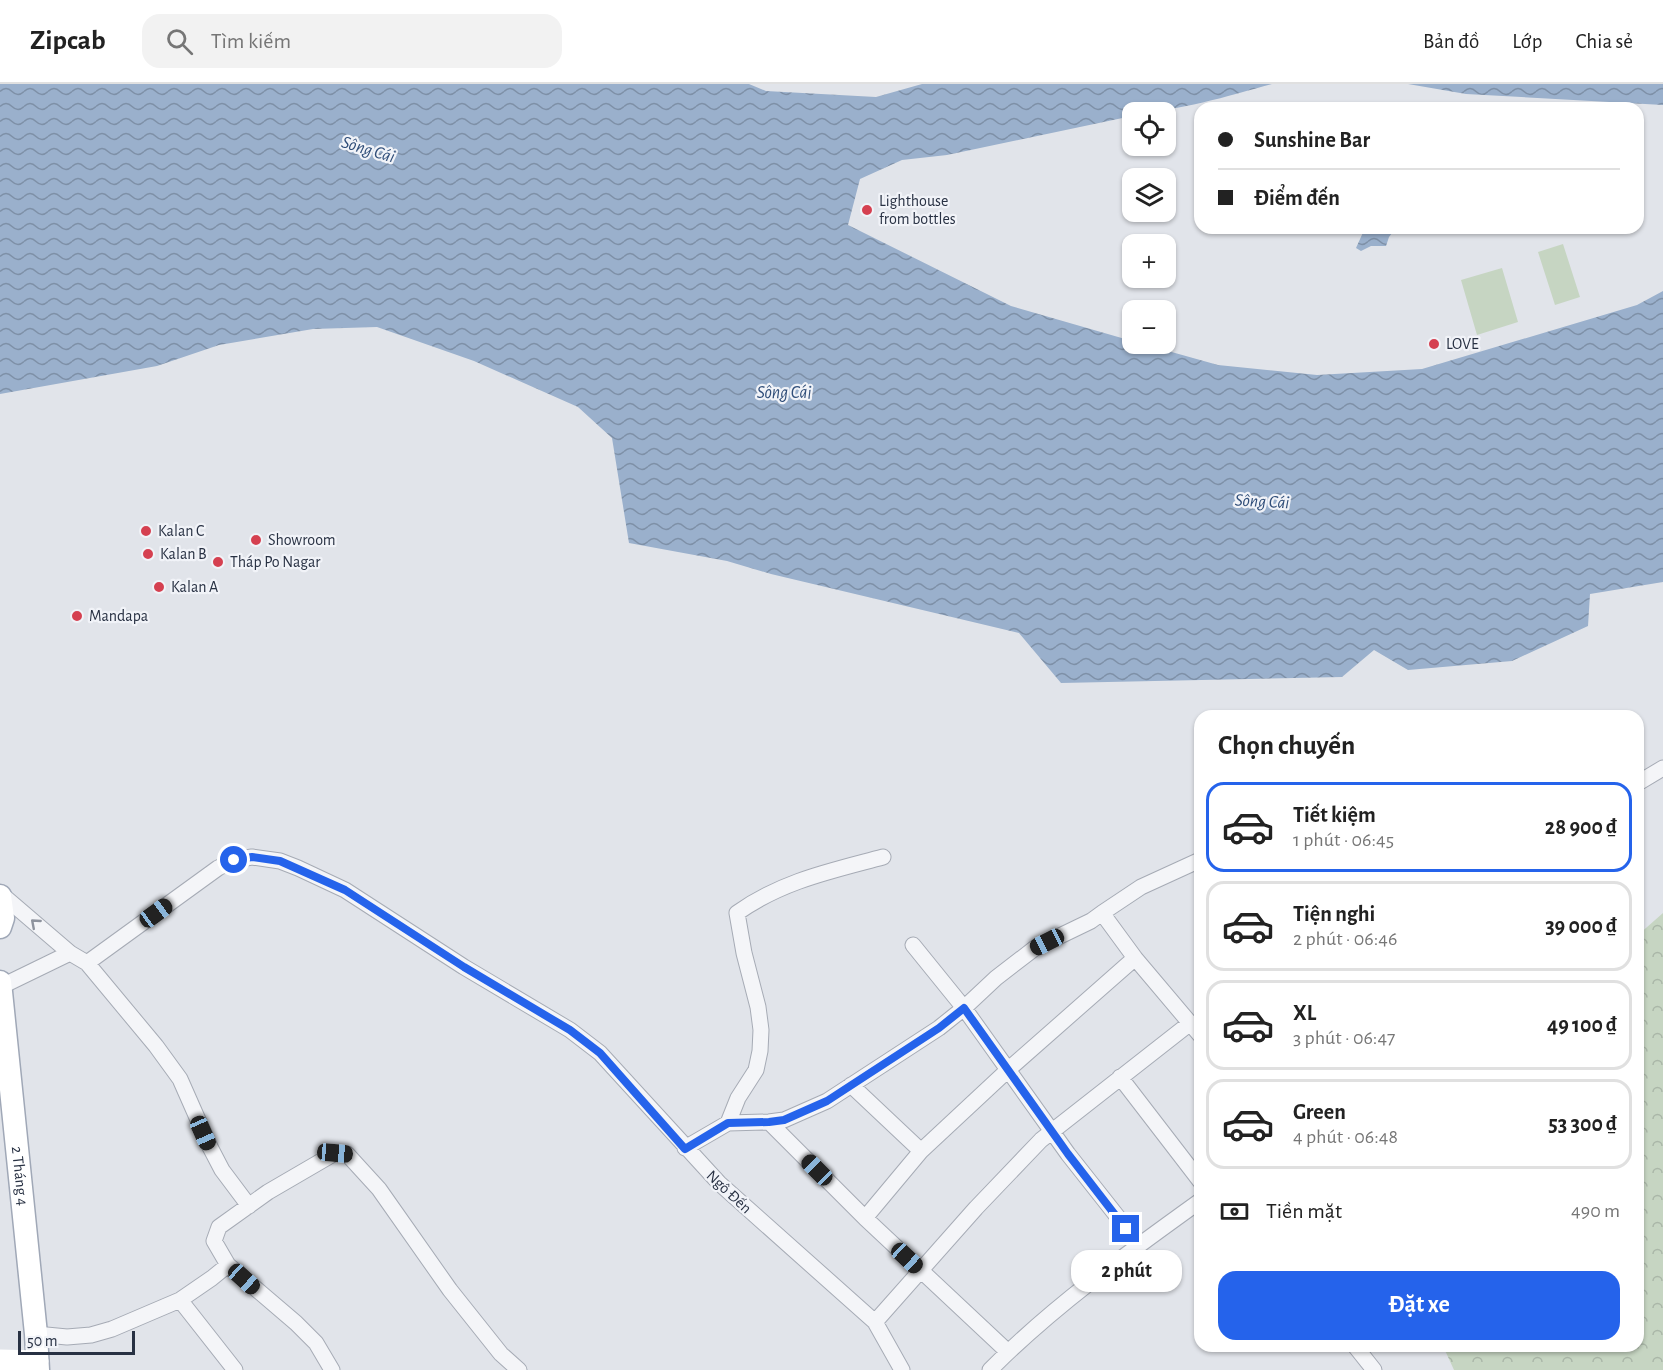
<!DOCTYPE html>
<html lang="vi">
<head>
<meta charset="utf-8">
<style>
	body { margin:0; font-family:"Alegreya Sans",sans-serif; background:#f2f2f2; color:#222; height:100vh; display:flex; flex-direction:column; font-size:22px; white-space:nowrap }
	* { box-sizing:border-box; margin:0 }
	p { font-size:20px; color:#767676 }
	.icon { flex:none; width:33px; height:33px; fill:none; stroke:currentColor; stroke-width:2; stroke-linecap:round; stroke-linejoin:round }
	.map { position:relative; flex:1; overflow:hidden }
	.drawer { position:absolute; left:1194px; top:626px; width:450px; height:642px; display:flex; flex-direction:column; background:#fff; border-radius:18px; box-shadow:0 2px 4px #0004 }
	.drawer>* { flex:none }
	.banner { position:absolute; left:1194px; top:18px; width:450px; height:132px; border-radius:18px; box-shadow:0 2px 4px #0004; display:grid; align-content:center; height:132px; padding:0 24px; background:#fff }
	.tools { position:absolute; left:1122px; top:18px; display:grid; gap:12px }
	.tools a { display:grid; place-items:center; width:54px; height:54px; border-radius:12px; background:#fff; box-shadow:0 2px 4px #0004; font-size:30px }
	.scale { position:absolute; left:18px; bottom:15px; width:117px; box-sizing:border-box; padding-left:6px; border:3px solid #283143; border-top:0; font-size:16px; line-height:21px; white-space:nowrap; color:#283143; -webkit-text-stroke:4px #f1f3f8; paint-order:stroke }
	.end { position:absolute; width:27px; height:27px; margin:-14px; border:8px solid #2563eb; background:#fff; box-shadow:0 0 0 3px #fff }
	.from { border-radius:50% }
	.bubble { position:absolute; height:42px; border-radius:18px; background:#fff; box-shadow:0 2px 4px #0004; font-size:20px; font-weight:700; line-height:42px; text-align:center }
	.car { position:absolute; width:18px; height:36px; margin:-18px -9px; border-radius:8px; box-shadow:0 0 4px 2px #0007; background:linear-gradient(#222 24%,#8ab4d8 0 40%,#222 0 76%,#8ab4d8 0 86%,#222 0) }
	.banner b { display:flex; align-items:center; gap:21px; height:57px; font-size:22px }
	.banner b+b { border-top:2px solid #e0e0e0 }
	.banner i { width:15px; height:15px; background:#222 }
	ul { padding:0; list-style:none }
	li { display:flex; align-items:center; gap:18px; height:90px; margin:0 12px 9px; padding:0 12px; border:3px solid #e0e0e0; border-radius:18px }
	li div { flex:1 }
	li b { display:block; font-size:22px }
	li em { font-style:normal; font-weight:700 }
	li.on { border-color:#2563eb }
	li>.icon { width:54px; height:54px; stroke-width:1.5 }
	h2 { padding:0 24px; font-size:27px; line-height:72px }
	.pay { display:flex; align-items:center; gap:15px; height:66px; padding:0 24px; font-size:22px }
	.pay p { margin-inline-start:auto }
	.button { display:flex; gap:12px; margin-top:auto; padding:12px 24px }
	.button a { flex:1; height:69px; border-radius:18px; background:#2563eb; color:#fff; font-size:24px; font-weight:700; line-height:69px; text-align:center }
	header { display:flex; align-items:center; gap:36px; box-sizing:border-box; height:84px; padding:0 30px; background:#fff; border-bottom:2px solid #e0e0e0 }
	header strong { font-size:28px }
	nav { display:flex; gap:33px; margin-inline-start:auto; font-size:21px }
	.search { width:420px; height:54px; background:#f2f2f2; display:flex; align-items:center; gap:15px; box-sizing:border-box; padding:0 21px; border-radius:18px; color:#767676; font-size:22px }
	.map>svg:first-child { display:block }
	.green { fill:#c6d5c2 }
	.forest { fill:url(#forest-crowns) }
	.water { fill:url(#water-waves) }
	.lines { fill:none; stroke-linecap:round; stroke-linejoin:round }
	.minor-casing { stroke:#a6abb5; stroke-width:17 }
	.primary-casing { stroke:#a0a8b7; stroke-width:25 }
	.minor { stroke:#f4f5f8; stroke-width:15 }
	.secondary { stroke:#fff; stroke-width:21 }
	.primary { stroke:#fff; stroke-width:22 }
	.oneway { stroke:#8e939e }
	.route { stroke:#2563eb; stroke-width:8 }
	.poi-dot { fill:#d54050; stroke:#f1f3f8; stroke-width:2 }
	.labels { text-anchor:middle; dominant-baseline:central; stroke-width:4.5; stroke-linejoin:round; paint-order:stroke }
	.poi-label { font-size:16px; fill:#283143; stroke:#f1f3f8; text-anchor:start }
	.street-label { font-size:16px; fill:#283143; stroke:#f1f3f8 }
	.water-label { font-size:18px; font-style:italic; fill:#304e79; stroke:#f1f3f8 }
</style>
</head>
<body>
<header>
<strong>Zipcab</strong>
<div class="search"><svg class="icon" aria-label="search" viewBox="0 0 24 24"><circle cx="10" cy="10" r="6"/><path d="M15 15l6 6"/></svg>Tìm kiếm</div>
<nav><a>Bản đồ</a><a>Lớp</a><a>Chia sẻ</a></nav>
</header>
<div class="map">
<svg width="1663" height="1286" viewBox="0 0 1663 1286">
	<defs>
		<pattern id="forest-crowns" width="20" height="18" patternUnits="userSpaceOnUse" patternTransform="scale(1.5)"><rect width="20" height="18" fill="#c6d5c2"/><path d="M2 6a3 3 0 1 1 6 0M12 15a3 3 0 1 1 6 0" fill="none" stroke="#aab7a8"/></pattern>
		<pattern id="water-waves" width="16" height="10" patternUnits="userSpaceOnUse" patternTransform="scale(1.5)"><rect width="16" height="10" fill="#9ab0cc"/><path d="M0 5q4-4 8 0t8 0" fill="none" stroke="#7e90a7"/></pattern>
	</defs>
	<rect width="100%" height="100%" fill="#e1e4ea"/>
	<path class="green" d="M1563,160L1580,213L1555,221L1538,168Z
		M1502,184L1518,238L1477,251L1461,196Z"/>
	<path class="forest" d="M1663,829V1286H1454L1443,1262H1638V851Z"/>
	<path class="water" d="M0,0H749L766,7L876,13L922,0H1272C1227,12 1179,28 1132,28V32L947,71L902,76L860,95L848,141L1011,222L1132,257V260H1143L1218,281L1317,291L1422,285L1637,221L1663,207V498L1590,510L1588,542L1512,577L1408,586L1374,566L1342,593L1061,599L1019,549L771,490L727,477L629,459L612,354L578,323L474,277L377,243L313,245L219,261L157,282L0,310Z
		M1408,0H1663V21L1466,10Z
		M1365,144H1396L1389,153L1386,162H1371L1361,167L1356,164Z"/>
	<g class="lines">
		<g class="minor-casing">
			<path id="minor" d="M1638,699L1663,684
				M0,809L70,869L87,879L156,962L180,995L210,1063L222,1086L249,1122
				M1102,829L1141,803L1200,776
				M913,861L964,924L1068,1070L1139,1160
				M87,879L218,784L234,776L252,773L280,777L298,784L345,806L464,883L570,946L600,969L719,1099L875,1238L902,1286
				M0,903L70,869
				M1120,993L1200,1097
				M851,1001L921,1067
				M769,1038L865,1134L1008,1268
				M728,1039L738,1014L756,986L760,967L761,946L758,923L744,869L737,829C782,797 831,787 883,773
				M685,1064L728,1039L769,1038L784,1036L827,1017L939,944L964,924L996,894L1035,864L1091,837L1102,829L1135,874L1200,951
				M865,1134L921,1067L1009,985L1135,874
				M228,1181L296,1239L316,1259L332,1286
				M180,1216L235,1286
				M875,1238L976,1124L1041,1056L1189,940
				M36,1250L67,1253L91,1251L112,1245L180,1216L212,1194L228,1181L214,1157L219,1143L268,1108L335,1069L347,1070L379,1105L450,1206L501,1270L519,1286
				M1355,1262L1374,1286
				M990,1286C1051,1224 1129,1168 1200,1117"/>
		</g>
		<g class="primary-casing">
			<g id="primary">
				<path d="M0,812L3,834L0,843"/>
				<path id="s1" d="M0,898L36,1250L38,1286"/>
			</g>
		</g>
		<use href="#minor" class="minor"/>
		<path class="secondary" d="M0,1276L38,1277"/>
		<use href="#primary" class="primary"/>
	</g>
	<defs><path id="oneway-chevron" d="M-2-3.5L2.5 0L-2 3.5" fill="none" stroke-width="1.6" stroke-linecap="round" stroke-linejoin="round" transform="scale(1.5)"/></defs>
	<use class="oneway" href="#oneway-chevron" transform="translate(35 839) rotate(-139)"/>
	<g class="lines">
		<path class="route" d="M234,776L252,773L280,777L345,806L464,883L570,946L600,969L685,1065L728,1039L769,1038L784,1036L827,1017L939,944L964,924L1068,1070L1126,1145"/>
	</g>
	<g class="poi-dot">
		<circle cx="867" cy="126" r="6"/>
		<circle cx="1434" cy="260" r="6"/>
		<circle cx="146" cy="447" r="6"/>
		<circle cx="256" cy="456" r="6"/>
		<circle cx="148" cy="470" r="6"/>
		<circle cx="218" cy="478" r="6"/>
		<circle cx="159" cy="503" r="6"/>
		<circle cx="77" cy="532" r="6"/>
	</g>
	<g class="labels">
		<g class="poi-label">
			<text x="879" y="117">Lighthouse<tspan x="879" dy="18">from bottles</tspan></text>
			<text x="1446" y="260">LOVE</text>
			<text x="158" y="447">Kalan C</text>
			<text x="268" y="456">Showroom</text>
			<text x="160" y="470">Kalan B</text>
			<text x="230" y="478">Tháp Po Nagar</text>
			<text x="171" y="503">Kalan A</text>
			<text x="89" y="532">Mandapa</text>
		</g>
		<g class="street-label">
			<text stroke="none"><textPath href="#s1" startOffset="195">2 Tháng 4</textPath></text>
			<text transform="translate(729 1108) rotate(43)">Ngô Đến</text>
		</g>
		<g class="water-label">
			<text transform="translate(368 66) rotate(17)">Sông Cái</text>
			<text x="784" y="309">Sông Cái</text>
			<text transform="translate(1262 418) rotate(3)">Sông Cái</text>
		</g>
	</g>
</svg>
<div class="tools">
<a><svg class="icon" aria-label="locate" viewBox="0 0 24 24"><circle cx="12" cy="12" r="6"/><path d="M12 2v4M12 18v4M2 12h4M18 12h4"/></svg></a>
<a><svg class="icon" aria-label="layers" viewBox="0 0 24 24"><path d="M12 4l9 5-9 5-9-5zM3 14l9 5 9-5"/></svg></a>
<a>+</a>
<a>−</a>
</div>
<div class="scale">50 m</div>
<i class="end from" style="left:234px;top:776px"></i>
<i class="end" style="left:1126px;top:1145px"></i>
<div class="bubble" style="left:1071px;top:1166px;width:111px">2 phút</div>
<i class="car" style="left:156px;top:829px;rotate:54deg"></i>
<i class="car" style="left:1047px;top:858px;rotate:243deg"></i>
<i class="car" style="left:203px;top:1049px;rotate:156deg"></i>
<i class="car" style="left:335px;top:1069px;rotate:95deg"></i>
<i class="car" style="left:817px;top:1086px;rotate:315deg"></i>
<i class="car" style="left:907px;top:1174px;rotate:133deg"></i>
<i class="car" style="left:244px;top:1195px;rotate:132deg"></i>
<div class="banner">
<b><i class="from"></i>Sunshine Bar</b>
<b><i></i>Điểm đến</b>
</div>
<section class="drawer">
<h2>Chọn chuyến</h2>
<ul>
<li class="on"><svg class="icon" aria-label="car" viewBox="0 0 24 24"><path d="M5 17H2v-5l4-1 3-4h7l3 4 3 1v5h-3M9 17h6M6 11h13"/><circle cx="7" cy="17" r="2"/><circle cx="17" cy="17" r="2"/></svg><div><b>Tiết kiệm</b><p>1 phút · 06:45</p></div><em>28 900 ₫</em></li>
<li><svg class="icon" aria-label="car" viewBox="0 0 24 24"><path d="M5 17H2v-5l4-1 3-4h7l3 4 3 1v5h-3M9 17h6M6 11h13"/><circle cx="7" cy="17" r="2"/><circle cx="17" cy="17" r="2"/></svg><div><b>Tiện nghi</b><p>2 phút · 06:46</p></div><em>39 000 ₫</em></li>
<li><svg class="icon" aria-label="car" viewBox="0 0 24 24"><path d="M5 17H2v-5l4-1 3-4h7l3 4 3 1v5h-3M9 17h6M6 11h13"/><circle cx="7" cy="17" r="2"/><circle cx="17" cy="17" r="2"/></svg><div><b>XL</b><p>3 phút · 06:47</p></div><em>49 100 ₫</em></li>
<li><svg class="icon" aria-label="car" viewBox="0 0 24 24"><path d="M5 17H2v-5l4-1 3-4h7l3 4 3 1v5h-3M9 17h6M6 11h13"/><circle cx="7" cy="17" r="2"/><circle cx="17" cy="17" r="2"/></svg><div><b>Green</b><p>4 phút · 06:48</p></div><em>53 300 ₫</em></li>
</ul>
<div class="pay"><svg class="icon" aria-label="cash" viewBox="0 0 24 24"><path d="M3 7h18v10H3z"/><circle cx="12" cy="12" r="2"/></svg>Tiền mặt<p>490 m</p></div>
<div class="button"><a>Đặt xe</a></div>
</section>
</div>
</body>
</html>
